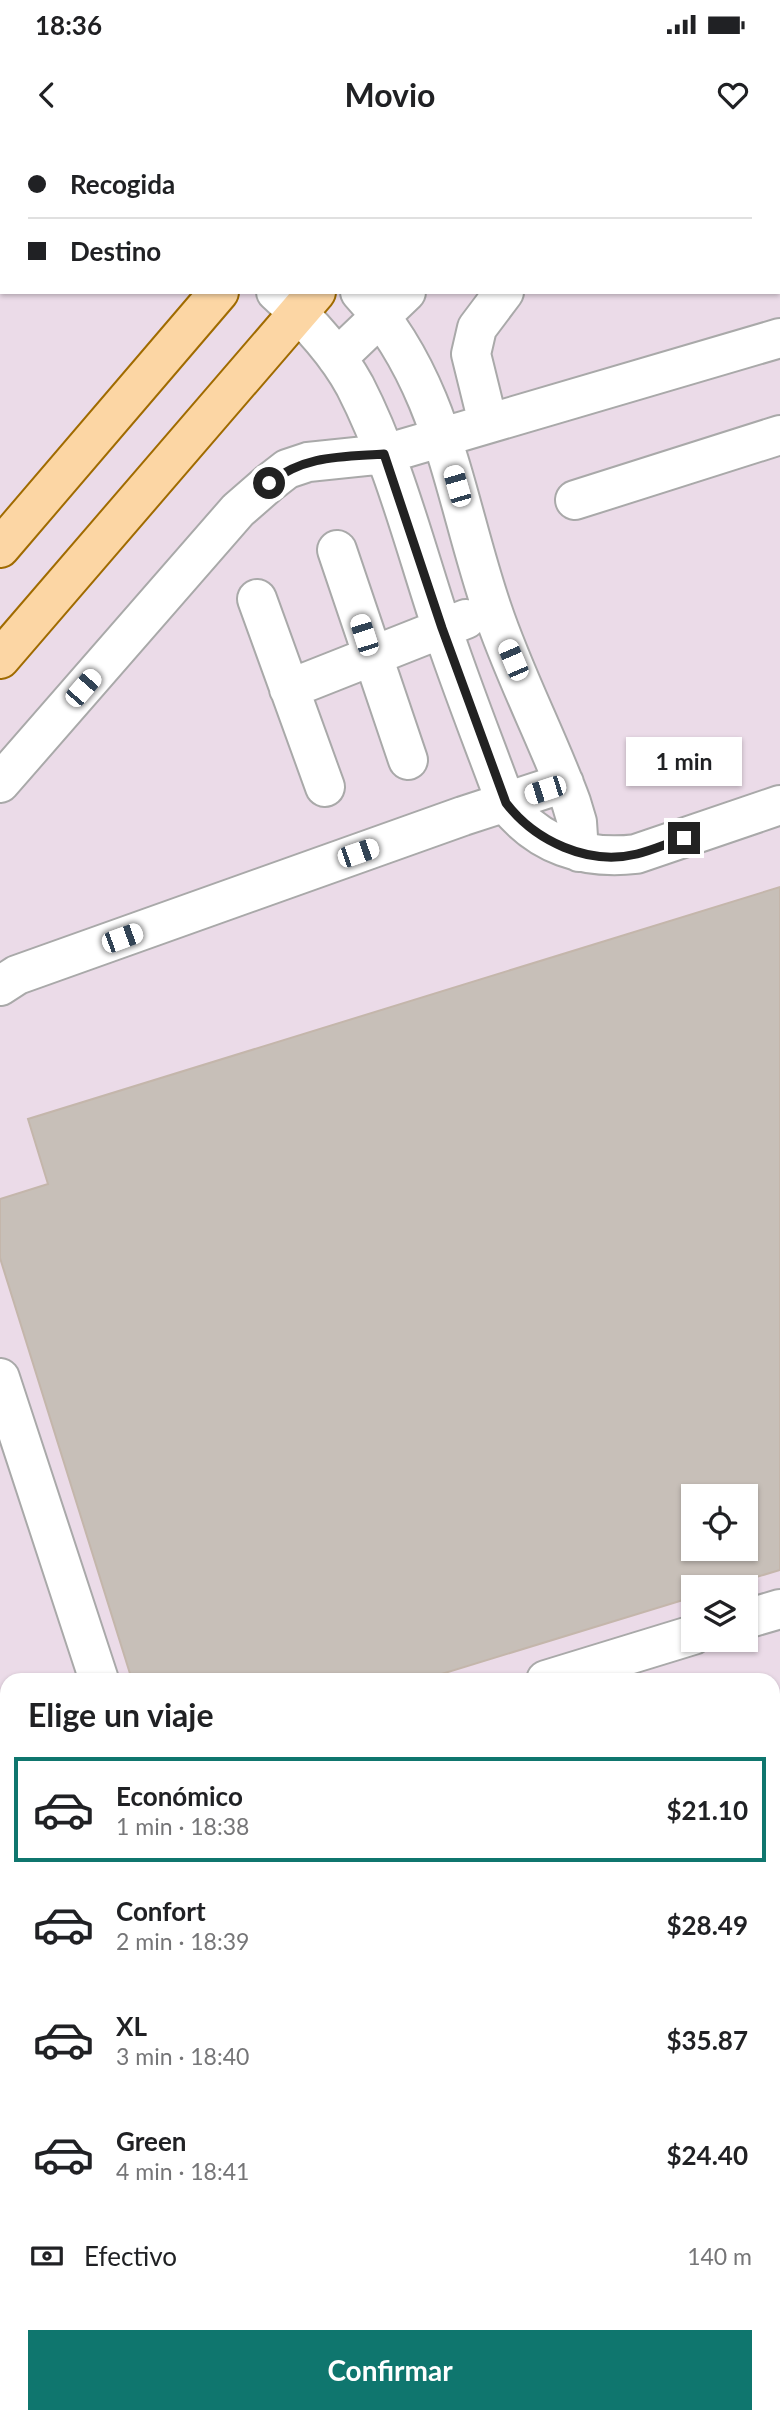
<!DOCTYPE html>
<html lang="es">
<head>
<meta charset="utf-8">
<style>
	body { margin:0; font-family:Lato,sans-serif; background:#f2f2f2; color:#202124; height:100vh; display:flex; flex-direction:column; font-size:26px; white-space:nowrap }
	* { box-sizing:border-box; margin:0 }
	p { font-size:23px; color:#757577 }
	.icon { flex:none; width:38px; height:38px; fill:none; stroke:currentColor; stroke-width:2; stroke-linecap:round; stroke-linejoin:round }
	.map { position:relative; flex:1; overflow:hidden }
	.panel { position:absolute; left:0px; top:1533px; width:780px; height:751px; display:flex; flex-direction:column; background:#fff; border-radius:21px 21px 0 0; box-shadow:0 2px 5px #0004 }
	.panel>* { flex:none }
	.top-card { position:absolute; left:0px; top:0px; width:780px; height:154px; box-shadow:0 2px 5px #0004; display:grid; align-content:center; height:154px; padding:0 28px; background:#fff }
	.fabs { position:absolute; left:681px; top:1344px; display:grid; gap:14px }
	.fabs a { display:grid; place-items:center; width:77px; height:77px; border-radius:0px; background:#fff; box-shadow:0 2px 5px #0004; font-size:35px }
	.end { position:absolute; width:32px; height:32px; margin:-16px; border:9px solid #222; background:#fff; box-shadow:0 0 0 4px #fff }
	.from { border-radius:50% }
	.bubble { position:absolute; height:49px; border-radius:0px; background:#fff; box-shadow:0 2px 5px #0004; font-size:23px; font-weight:700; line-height:49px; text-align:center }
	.car { position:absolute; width:21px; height:42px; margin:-21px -10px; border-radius:9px; box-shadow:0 0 5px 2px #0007; background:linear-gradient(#fff 24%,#345 0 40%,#fff 0 76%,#345 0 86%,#fff 0) }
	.top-card b { display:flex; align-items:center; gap:24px; height:66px; font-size:26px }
	.top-card b+b { border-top:2px solid #e0e0e0 }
	.top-card i { width:18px; height:18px; background:#202124 }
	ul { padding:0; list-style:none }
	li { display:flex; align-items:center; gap:21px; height:105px; margin:0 14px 10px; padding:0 14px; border:4px solid transparent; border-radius:0px }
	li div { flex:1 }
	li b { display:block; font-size:26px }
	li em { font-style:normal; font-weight:700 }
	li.active { border-color:#0f766e }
	li>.icon { width:63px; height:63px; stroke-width:1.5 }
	h2 { padding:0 28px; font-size:32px; line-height:84px }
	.pay { display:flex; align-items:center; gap:18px; height:77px; padding:0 28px; font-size:26px }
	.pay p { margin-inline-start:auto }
	.action { display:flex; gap:14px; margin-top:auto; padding:14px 28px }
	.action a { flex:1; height:80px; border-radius:0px; background:#0f766e; color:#fff; font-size:28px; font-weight:700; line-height:80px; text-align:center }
	.status { display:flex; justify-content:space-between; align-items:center; height:49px; padding:0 35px; background:#fff; direction:ltr }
	.status svg { height:19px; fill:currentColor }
	header { display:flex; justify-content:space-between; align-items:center; height:91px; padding:0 28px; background:#fff; font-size:32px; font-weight:700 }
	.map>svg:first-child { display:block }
	.industrial { fill:#ebdbe8; fill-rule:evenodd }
	.building { fill:#c7bfb8; stroke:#c4b6ab; stroke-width:2; fill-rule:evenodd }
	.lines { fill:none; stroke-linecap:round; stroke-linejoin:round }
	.minor-casing { stroke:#a9a9a9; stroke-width:42 }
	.major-casing { stroke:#a06b00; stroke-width:42 }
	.minor { stroke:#fff; stroke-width:38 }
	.major { stroke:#fcd6a4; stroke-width:38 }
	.rail-casing { stroke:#707070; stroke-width:8 }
	.rail { stroke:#fff; stroke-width:5; stroke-dasharray:16; stroke-linecap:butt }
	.route { stroke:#222; stroke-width:9 }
</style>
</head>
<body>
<div class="status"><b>18:36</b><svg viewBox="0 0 49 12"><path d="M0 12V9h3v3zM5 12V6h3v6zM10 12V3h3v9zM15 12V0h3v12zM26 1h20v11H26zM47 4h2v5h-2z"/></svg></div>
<header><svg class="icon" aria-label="back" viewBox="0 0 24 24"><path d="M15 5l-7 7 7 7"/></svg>Movio<svg class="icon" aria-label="heart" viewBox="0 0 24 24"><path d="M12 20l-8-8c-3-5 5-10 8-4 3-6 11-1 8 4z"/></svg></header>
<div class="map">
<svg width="780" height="2283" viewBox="0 0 780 2283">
	<rect width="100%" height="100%" fill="#f2efe9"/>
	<path class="industrial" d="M0,0H780V1744L774,1752V1540H7V2277H337L332,2283H0ZM2,2H779V152H2ZM693,1356H746V1409H693ZM693,1447H746V1500H693Z"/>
	<path class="building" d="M780,747V1430L723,1447H693V1457L422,1540H132L0,1118V1059L48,1044L28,979ZM693,1356H746V1409H693Z"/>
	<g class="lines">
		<g class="minor-casing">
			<path id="minor" d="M555,2L557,0
				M635,2V0
				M779,3H780
				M276,152C306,179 336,211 355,246C393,320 414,403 440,482C460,543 484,603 506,663C538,705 584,720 636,714L780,665
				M360,152C444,243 454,358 492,469C514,535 547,597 571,662L577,682L579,712
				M337,218L406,152
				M488,283L471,214L477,188L504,152
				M575,360L780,295
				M337,410L408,620
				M257,459L325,647
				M289,549L466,479
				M0,643L238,370L269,343L287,329L308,322L385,314L780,198
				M0,846L17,835L463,676L564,643
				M0,1238L99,1540
				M746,1479L780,1469
				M546,1540L693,1495
				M774,2233L780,2225
				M735,2283L740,2277"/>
		</g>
		<g class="major-casing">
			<path id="major" d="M349,2L350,0
				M447,2L448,0
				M0,408L219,152
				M0,519L316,152"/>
		</g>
		<use href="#minor" class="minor"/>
		<use href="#major" class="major"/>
		<g class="rail-casing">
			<path id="rail" d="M774,1901L780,1893
				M458,2283L463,2277"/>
		</g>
		<use href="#rail" class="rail"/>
	</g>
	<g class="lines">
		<path class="route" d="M269,343C305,315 341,317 384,314L442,488L506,663C535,701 588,726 637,714C653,710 668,703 684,698"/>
	</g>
</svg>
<div class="fabs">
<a><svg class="icon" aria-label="locate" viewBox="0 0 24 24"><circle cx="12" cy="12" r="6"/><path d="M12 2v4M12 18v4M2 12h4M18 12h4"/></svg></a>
<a><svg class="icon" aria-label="layers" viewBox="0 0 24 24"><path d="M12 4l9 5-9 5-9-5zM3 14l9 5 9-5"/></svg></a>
</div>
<i class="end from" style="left:269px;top:343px"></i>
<i class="end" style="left:684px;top:698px"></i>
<div class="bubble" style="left:626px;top:597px;width:116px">1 min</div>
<i class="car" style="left:457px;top:346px;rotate:344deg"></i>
<i class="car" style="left:364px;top:495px;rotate:342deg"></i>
<i class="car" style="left:513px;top:520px;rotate:337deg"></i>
<i class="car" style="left:83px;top:548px;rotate:41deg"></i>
<i class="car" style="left:545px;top:650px;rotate:252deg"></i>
<i class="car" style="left:358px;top:713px;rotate:71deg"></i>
<i class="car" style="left:122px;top:798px;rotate:70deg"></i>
<div class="top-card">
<b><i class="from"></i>Recogida</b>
<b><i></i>Destino</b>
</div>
<section class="panel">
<h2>Elige un viaje</h2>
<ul>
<li class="active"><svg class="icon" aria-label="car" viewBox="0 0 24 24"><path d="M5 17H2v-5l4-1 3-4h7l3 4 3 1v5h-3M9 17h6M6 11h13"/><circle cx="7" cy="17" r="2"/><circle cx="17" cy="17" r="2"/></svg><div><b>Económico</b><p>1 min · 18:38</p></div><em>$21.10</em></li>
<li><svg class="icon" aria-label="car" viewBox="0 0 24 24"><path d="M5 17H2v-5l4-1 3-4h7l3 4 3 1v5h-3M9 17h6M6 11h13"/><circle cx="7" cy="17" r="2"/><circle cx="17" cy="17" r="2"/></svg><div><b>Confort</b><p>2 min · 18:39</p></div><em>$28.49</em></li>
<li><svg class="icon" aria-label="car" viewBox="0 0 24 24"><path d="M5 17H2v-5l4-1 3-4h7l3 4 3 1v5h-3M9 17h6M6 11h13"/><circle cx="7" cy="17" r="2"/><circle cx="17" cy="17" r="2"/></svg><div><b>XL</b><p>3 min · 18:40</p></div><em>$35.87</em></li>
<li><svg class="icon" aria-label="car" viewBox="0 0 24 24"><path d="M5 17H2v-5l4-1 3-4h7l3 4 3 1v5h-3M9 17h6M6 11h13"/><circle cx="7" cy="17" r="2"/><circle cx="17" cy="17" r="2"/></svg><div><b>Green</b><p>4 min · 18:41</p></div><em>$24.40</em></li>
</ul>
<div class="pay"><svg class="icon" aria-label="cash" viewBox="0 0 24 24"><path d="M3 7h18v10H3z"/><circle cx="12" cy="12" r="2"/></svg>Efectivo<p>140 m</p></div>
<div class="action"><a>Confirmar</a></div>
</section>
</div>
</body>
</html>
